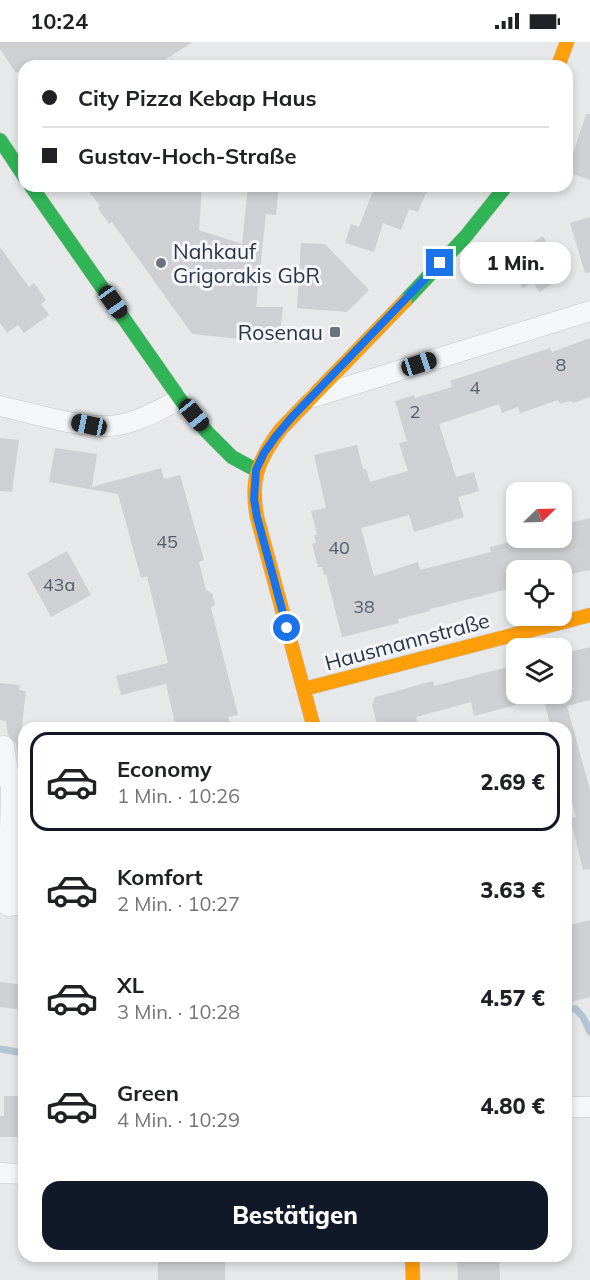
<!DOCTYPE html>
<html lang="de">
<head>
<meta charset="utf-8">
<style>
	body { margin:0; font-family:Mulish,sans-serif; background:#f2f2f2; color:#202124; height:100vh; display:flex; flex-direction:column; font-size:22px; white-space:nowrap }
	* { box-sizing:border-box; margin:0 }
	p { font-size:20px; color:#757577 }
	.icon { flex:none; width:33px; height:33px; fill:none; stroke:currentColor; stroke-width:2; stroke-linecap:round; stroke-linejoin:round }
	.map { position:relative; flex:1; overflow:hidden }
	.drawer { position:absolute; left:18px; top:680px; width:554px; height:540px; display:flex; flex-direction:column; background:#fff; border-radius:18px; box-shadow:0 3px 9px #0003 }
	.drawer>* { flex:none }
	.guide { position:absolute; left:18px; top:18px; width:555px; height:132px; border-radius:18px; box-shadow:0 3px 9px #0003; display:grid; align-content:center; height:132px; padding:0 24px; background:#fff }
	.needle { width:39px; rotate:67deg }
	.fabs { position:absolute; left:506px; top:440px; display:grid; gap:12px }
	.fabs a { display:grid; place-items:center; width:66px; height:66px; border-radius:12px; background:#fff; box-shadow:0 3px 9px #0003; font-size:30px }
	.end { position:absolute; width:27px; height:27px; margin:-14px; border:8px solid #1a73e8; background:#fff; box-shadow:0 0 0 3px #fff }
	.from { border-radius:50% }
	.bubble { position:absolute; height:42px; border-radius:18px; background:#fff; box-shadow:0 3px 9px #0003; font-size:20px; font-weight:800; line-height:42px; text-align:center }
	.car { position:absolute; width:18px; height:36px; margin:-18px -9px; border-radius:8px; box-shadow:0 0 4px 2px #0007; background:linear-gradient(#222 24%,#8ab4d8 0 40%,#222 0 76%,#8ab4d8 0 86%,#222 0) }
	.guide b { display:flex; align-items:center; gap:21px; height:57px; font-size:22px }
	.guide b+b { border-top:2px solid #e0e0e0 }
	.guide i { width:15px; height:15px; background:#202124 }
	ul { padding:10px 0 0; list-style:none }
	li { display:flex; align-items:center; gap:18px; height:99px; margin:0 12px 9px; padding:0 12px; border:3px solid transparent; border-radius:18px }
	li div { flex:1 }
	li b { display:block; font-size:22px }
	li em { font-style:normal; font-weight:800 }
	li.current { border-color:#111827 }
	li>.icon { width:54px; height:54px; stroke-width:1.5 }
	.button { display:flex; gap:12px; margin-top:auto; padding:12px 24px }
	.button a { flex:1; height:69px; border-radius:18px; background:#111827; color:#fff; font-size:24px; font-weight:800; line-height:69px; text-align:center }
	.status { display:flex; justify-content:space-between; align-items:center; height:42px; padding:0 30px; background:#fff; direction:ltr }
	.status svg { height:16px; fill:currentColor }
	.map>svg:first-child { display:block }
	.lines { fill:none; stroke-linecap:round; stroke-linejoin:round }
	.stream { stroke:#b4c4d5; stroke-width:7 }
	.building { fill:#ced0d3 }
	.street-casing { stroke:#c4c6c8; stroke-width:21 }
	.fast-casing { stroke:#c4c6c8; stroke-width:15 }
	.slow-casing { stroke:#c4c6c8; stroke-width:15 }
	.street { stroke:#f5f6f7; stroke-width:20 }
	.fast { stroke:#30b455; stroke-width:14 }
	.slow { stroke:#ff9f0a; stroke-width:14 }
	.route { stroke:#1a73e8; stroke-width:8 }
	.poi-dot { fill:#6c737f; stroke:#f4f6f9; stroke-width:2 }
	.labels { text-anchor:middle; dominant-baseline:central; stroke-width:6; stroke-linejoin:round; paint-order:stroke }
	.number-label { font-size:18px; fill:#545c69 }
	.poi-label { font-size:21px; fill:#2b3445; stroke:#f4f6f9; text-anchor:start }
	.street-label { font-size:21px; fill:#2b3445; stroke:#f4f6f9 }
</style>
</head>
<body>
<div class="status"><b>10:24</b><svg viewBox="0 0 49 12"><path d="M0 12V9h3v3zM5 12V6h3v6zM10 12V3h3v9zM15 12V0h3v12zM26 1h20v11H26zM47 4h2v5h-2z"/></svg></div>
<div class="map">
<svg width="590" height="1238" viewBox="0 0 590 1238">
	<rect width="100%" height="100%" fill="#e6e8ea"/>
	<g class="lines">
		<path class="stream" d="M566,966L576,967L583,975L590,990
			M0,1007L24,1011"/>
	</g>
	<path class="building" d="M0,0H193L155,24H24V26L16,31L0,7Z
		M586,72H590V138L567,130Z
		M85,144H202L199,188L242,202L248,144H279L276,173L266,172L256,265H283L279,301L192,292L112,180L109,182L98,166L100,164Z
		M375,144H429L418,170L409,167L401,188L383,181L374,210L345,201L351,182L359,185Z
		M590,175V230L585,231L570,181Z
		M543,194L567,233L539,250L533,240L523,246L512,227L521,222L515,212Z
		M301,201L325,202L369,248L347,270L297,266Z
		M0,205L29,245L34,241L46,258L41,262L49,273L24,291L18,283L7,291L0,281Z
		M590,296V355L574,361L570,359L560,362L558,358L520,371L518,365L502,371L499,362L439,382L456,435L474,430L479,449L458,455L464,475L414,490L409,473L361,486L374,534L418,520L420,528L491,510L490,505L531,495H561V483L590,476V528L561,534V528H511L516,545L430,567V569L398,577L399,581L342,595L326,532L324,533L322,525H318L312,502L316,501L314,493H317L311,469L326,466L314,413L357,403L363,427H366L370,440L408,429L399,401L407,399L395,359L414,353L415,356L452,345L450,339L550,306L552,310Z
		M0,396L19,398L12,450L0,449Z
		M55,406L97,412L92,445L161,426L164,437L180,433L204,518L199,520L206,548L212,551L215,562L211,566L238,673L228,675L231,686H176L166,642L121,653L116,634L168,621L147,534L141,536L118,452L49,440Z
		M67,509L91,553L51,575L27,531Z
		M590,605V658L567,664L590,748V827L583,828L570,776L576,775L566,737V686H551L542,651H561V612Z
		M516,623V663L474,674L471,660L416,675L419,686H378L372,663L375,655L433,639L434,644Z
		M0,641L20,643L19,648L26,649L18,717L16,702L8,693L6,679L0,678Z
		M590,878V955L571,960L566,938V884Z
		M0,940L24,943V968L0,965Z
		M4,1054H24V1095H0V1074H4Z
		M158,1214H225V1238H158Z
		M457,1214H499L500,1238H458Z"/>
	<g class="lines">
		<g class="street-casing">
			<path id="street" d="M314,355L590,269
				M0,364C33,371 78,386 111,384C136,382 159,368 180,357
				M4,704L11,748L8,864L24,862
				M566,1065H590
				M0,1131L24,1132"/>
		</g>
		<g class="fast-casing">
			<path id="fast" d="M0,98L24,134
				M31,144L180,357L207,390L232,415L256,428
				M405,259L466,194L506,144"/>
		</g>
		<g class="slow-casing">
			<path id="slow" d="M558,24L567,0
				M304,647L590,573
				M314,686L257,475C250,437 258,418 281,387L405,259
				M412,1214L413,1238"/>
		</g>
		<use href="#street" class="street"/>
		<use href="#fast" class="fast"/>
		<use href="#slow" class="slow"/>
	</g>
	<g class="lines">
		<path class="route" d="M287,586L257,475L254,457L256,428L264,411L276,394L292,375L440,221"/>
	</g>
	<g class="poi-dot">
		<circle cx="161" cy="221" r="6"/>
		<rect x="329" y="284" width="12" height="12" rx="3"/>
	</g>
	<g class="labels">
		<g class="number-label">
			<text x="561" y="322">8</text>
			<text x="475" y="345">4</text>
			<text x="415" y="369">2</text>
			<text x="167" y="499">45</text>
			<text x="339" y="505">40</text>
			<text x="59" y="542">43a</text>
			<text x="364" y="564">38</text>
		</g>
		<g class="poi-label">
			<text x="173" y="209">Nahkauf<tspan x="173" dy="24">Grigorakis GbR</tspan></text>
			<text x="323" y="290" text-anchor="end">Rosenau</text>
		</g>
		<g class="street-label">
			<text transform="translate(407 599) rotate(-15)">Hausmannstraße</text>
		</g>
	</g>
</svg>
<div class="fabs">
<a><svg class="needle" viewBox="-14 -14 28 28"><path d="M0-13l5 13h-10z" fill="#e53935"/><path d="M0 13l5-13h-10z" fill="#757577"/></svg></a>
<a><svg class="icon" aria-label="locate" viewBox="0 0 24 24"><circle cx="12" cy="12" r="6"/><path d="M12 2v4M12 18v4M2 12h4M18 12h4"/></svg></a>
<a><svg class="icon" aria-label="layers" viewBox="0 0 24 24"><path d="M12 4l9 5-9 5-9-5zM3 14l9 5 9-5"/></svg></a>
</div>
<i class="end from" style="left:287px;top:586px"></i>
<i class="end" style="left:440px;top:221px"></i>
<div class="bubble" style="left:460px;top:200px;width:111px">1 Min.</div>
<i class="car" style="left:113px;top:260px;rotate:145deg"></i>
<i class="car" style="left:419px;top:322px;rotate:72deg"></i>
<i class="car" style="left:194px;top:373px;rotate:141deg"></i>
<i class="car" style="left:89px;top:383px;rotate:282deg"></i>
<div class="guide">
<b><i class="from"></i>City Pizza Kebap Haus</b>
<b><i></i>Gustav-Hoch-Straße</b>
</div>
<section class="drawer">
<ul>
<li class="current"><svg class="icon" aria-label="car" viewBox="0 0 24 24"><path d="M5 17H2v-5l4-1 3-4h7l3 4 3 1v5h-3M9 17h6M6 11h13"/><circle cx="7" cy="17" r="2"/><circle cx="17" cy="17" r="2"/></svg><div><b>Economy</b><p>1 Min. · 10:26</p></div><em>2.69 €</em></li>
<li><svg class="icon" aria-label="car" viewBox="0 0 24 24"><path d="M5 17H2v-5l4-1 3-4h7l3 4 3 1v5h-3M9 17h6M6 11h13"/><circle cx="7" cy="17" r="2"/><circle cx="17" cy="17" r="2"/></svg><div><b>Komfort</b><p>2 Min. · 10:27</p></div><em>3.63 €</em></li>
<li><svg class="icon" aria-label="car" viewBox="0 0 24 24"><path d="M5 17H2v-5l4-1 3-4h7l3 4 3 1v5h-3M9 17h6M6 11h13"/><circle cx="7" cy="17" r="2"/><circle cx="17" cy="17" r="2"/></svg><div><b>XL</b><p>3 Min. · 10:28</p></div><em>4.57 €</em></li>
<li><svg class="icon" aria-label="car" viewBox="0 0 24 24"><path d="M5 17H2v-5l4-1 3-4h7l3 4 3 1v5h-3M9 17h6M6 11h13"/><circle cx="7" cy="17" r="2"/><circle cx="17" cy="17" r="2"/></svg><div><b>Green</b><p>4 Min. · 10:29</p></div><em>4.80 €</em></li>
</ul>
<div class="button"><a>Bestätigen</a></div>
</section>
</div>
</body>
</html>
